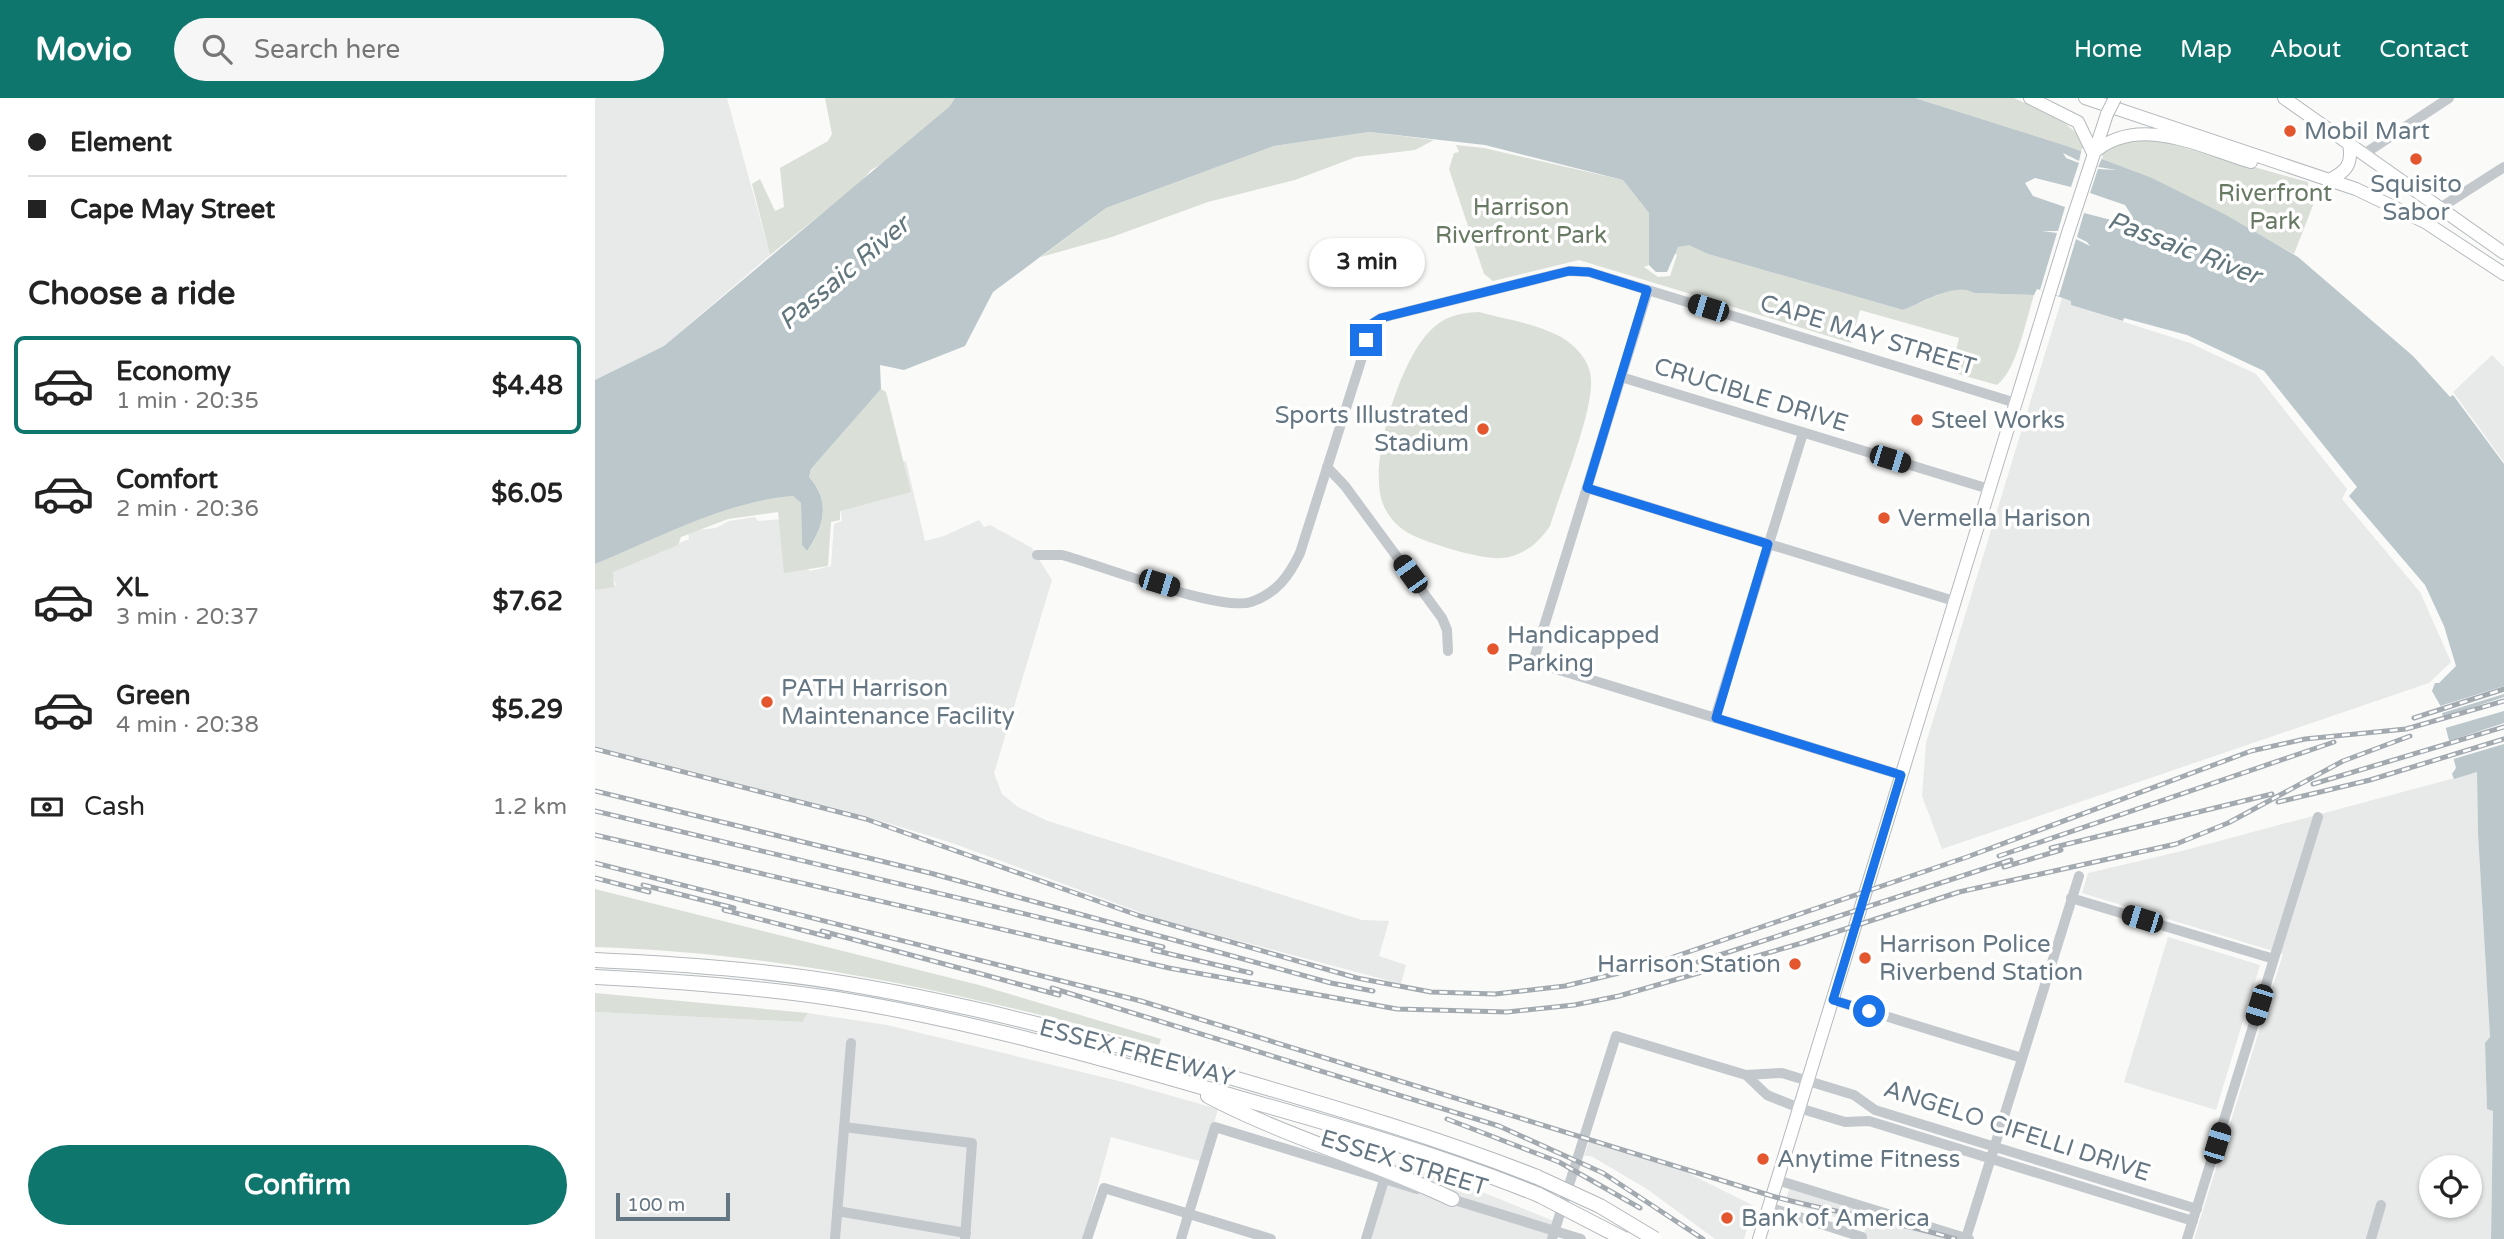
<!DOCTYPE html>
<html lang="en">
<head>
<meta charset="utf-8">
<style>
	body { margin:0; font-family:"Varela Round",sans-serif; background:#f6f6f6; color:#222; height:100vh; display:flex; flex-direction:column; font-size:26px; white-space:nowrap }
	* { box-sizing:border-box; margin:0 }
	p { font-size:23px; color:#767676 }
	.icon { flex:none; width:38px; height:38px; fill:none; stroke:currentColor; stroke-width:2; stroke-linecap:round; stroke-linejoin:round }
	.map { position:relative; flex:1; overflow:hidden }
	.details { display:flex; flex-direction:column; background:#fff; width:595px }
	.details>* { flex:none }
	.banner { display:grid; align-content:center; height:154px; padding:0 28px; background:#fff }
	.tools { position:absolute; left:1824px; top:1057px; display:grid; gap:14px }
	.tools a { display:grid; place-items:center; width:63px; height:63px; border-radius:50%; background:#fff; box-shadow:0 2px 5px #0004; font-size:35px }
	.scale { position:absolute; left:21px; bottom:18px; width:114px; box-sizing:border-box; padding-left:7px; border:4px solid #657683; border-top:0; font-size:19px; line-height:24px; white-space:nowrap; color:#657683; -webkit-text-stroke:5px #fff; paint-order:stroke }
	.end { position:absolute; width:32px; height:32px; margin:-16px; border:9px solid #1a73e8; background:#fff; box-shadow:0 0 0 4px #fff }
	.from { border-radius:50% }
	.bubble { position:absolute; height:49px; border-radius:24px; background:#fff; box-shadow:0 2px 5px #0004; font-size:23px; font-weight:700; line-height:49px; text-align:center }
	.car { position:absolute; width:21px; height:42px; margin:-21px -10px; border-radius:9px; box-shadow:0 0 5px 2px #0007; background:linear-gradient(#222 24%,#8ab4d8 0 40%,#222 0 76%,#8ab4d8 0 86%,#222 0) }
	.banner b { display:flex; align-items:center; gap:24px; height:66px; font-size:26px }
	.banner b+b { border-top:2px solid #e0e0e0 }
	.banner i { width:18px; height:18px; background:#222 }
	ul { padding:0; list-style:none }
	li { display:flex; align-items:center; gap:21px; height:98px; margin:0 14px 10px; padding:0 14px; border:4px solid transparent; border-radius:10px }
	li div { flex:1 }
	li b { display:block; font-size:26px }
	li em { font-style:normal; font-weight:700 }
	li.selected { border-color:#0f766e }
	li>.icon { width:63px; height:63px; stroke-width:1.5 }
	h2 { padding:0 28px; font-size:32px; line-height:84px }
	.pay { display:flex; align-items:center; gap:18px; height:77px; padding:0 28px; font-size:26px }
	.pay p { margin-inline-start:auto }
	.action { display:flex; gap:14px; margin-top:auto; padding:14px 28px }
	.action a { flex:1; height:80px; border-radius:42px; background:#0f766e; color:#fff; font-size:28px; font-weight:700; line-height:80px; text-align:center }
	header { display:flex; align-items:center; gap:42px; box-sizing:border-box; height:98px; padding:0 35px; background:#0f766e; color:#fff }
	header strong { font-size:33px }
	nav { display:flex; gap:38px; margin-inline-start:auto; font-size:24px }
	.search { width:490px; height:63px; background:#f6f6f6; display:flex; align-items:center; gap:18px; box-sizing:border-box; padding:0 24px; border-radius:38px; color:#767676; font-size:26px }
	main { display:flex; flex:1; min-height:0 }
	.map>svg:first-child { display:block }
	.built { fill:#e8e9e9; fill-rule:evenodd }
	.green { fill:#dadfd7 }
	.water { fill:#bbc7cb }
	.pier { fill:#fafaf8 }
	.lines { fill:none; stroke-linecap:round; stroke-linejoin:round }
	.major-casing { stroke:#b5babe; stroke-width:14 }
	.highway-casing { stroke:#b4b9bd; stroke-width:16 }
	.minor { stroke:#c3c8cc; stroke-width:10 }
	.major { stroke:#fff; stroke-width:12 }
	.highway { stroke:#fff; stroke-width:14 }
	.rail-casing { stroke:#a2aab0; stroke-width:5 }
	.rail { stroke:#fff; stroke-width:2.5; stroke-dasharray:8; stroke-linecap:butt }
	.major-bridge-casing { stroke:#b5babe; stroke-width:14; stroke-linecap:butt }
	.highway-bridge-casing { stroke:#b4b9bd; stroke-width:16; stroke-linecap:butt }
	.major-bridge { stroke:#fff; stroke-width:12 }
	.highway-bridge { stroke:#fff; stroke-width:14 }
	.route { stroke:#1a73e8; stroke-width:9 }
	.poi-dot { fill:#e4572e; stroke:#fff; stroke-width:2.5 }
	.labels { text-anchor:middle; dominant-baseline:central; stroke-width:7; stroke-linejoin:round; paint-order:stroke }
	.poi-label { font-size:24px; fill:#657683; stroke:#fff; text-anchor:start }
	.park-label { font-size:24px; fill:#687a64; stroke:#fff }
	.street-label { font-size:24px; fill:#657683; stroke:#fff }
	.water-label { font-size:26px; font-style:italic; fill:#60757c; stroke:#fff }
</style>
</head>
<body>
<header>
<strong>Movio</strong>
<div class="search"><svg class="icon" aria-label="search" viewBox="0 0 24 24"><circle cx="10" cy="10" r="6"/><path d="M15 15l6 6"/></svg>Search here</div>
<nav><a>Home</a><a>Map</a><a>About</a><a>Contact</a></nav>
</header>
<main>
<section class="details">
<div class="banner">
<b><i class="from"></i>Element</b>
<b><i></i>Cape May Street</b>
</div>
<h2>Choose a ride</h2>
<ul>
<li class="selected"><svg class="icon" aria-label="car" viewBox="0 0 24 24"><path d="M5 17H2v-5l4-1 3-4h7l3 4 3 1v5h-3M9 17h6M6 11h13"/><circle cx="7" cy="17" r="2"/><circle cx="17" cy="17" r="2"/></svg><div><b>Economy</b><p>1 min · 20:35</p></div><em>$4.48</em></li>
<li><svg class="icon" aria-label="car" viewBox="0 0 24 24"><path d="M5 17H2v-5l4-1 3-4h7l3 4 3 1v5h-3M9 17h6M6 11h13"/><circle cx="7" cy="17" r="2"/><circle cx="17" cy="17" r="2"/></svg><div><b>Comfort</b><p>2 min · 20:36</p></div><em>$6.05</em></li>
<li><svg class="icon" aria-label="car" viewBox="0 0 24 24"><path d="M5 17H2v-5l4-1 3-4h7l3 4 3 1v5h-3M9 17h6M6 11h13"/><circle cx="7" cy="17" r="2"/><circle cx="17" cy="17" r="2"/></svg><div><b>XL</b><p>3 min · 20:37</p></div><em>$7.62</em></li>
<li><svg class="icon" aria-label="car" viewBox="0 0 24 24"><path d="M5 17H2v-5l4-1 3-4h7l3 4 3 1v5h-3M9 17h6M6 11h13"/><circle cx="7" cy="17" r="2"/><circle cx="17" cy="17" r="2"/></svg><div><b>Green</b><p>4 min · 20:38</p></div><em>$5.29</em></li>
</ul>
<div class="pay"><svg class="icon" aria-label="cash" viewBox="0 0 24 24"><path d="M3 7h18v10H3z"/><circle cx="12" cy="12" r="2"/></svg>Cash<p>1.2 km</p></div>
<div class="action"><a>Confirm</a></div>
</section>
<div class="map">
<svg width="1909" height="1141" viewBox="0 0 1909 1141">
	<rect width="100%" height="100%" fill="#fafaf8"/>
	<path class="built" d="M0,0H132L175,157L69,248L0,282Z
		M1467,200L1477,203L1476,207L1595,245L1661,276L1752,391L1747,401L1825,494L1856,564L1834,585L1347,751L1327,698L1331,645Z
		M1897,257L1909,269V364L1858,294Z
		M311,363L330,443L349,438L384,422L389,429L395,427L437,450L457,482L399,675L407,696L423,709L453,723L767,822L794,823L784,858L811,867L806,886L566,822L357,745L267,717L0,648V492L21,487L16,474L94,441L93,433L121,430L134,423L160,419L163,423L187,421L203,465L215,473L236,468L239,426L247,423L241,381Z
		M1882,674L1883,736L1895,939L1890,945L1892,1011L1898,1013L1896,1141H1599L1688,856L1487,795L1493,775L1587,753ZM1836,1069H1874V1108H1836Z
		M1573,839L1665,867L1621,1012L1529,984Z
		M0,914L206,924L213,915L292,927L524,983L623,1011L608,1064L516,1039L488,1141H0Z
		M994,1044L1091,1074L1159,1108L1149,1141H1120L1052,1091L996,1058H989Z
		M791,1063L887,1094L959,1123L953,1141H767Z
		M1195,1089L1367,1141H1267L1271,1129L1190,1104Z"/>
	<path class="green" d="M230,0H360L354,9L292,63L276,72L265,85L175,157L157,86L165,81L180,113L189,109L185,70L233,43L237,36Z
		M1320,0H1419L1466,22L1484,37L1518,48L1541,40L1562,42L1713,84L1714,94L1722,97L1699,156L1555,79L1472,48Z
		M774,34L839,42L820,52L761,59L700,82L613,104L517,139L446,159L511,110L679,48Z
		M861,47L889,50L1028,82L1054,115V167L1049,169L1063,179L1075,178L1082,157L1078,155L1083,149L1094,146L1113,156L1308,212L1354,192L1372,190L1379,195L1439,197C1431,221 1422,272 1402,287L1356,274L1364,240L1265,212L1256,245L984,162L898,183L889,176L854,71L859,55L864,54Z
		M884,214C909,221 939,225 962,237C979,245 996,263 996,282C998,315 966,392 955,428C945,443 933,454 914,459C894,465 836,446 817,437C804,431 793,419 788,406C772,367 805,261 836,232C850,218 864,215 884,214Z
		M286,291L291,294L316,394L245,413V422L236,424L233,468L189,475L183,414L133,421L86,439L83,447L18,474L19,489L0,492V466C64,440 128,404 198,398L206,405L207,447L212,453C229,430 236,402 214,379L216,371Z
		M0,791L384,887L566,941L564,947C376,898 196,855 0,849Z
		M0,895L213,915L207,924L0,914Z"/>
	<path class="water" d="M360,0H1320L1472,48L1555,79L1631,117L1703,159L1818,258L1855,299L1858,297L1909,366V1141H1896L1898,1013L1892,1011L1890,945L1895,939L1883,736L1882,674L1859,681L1857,676L1861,670L1845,607L1837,593L1840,585H1844L1861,568L1849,528L1830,487L1754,398L1762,389L1669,273L1592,237L1529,220L1528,223L1476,207V203L1442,191L1439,197L1379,195C1361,183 1327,205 1308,212L1113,156L1094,147L1083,149L1072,174H1061L1054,167V115L1028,82L890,47L774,34L679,48L511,110L398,194L370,248L309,272L285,267L286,291L216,371L214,379C236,403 229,429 212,453L207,447L206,405L198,398C128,404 64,440 0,466V282L69,248L354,9Z"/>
	<path class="pier" d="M1487,50L1508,58L1503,69L1522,72L1503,71L1495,95L1530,107L1537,118L1524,124L1489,115L1482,139L1492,144L1495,148L1481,141L1464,198L1445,192L1462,135L1447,133H1463L1470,109L1438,98L1430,85L1440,80L1476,89L1484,65L1471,60L1468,55L1484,63Z
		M1909,588V596L1844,616L1842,609Z
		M1909,599V613L1847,631L1845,620Z
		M1909,625V646L1855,662L1851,644Z"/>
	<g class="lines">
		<g class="major-casing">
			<path id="major" d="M1435,0L1483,24L1498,55
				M1490,0L1761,91L1830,124L1909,176
				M1689,0L1909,155
				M1498,55C1544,15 1605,49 1656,64
				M1734,82C1751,74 1758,66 1754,46
				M1164,1141L1472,138L1512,16"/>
		</g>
		<g class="highway-casing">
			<path id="highway" d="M0,862C87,866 173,872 259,887C389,909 518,945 645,982C745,1011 846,1041 942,1079
				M0,879C81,883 162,889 242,901C372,922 500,958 627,995C733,1025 841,1055 944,1097
				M613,998C691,1039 777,1063 857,1101"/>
		</g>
		<path class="minor" d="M1769,56L1854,0
			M1845,110L1909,69
			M1053,192L938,564L1306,677
			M1026,279L1394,391
			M732,369L750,388L847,520L852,532L853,553
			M992,390L1359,503
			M442,457H467C505,467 625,514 656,504C682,495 694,478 705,455L778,225L786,220L974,173L994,174L1421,305
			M1120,620L1208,335
			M1476,800L1679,861
			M1238,902L1427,960
			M1151,977L1187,975L1259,997L1280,1012L1602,1111
			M249,1029L377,1045L370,1141
			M1182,1082L1374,1141
			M853,1100L986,1141
			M1173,1109L1267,1139
			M242,1113L371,1135
			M1371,1140L1484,778
			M240,1141L256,945
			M492,1141L509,1090L676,1141
			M586,1141L620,1029L822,1091
			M771,1141L789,1082
			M957,1141L1021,938L1151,977L1172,997L1204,1010L1250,1024L1274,1023L1598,1123
			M1592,1141L1723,719
			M1776,1141L1786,1107"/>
		<use href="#major" class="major"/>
		<use href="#highway" class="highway"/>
		<g class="rail-casing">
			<path id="rail" d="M1819,620L1909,591
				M0,651L271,721L545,818L762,880L836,894L900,896L970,888L1049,869L1372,759L1656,653L1710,641L1811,631L1909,603
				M1718,686L1909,629
				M0,693L335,775L736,885L778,893
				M1683,704L1775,682L1909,641
				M0,713L568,849
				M0,737L574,870L802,911L912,914L979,907L1024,898L1207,845L1364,794L1581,746L1633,725L1748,663L1815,638
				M1456,750L1677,696
				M1404,758L1739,644
				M0,765L546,903L1177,1098C1238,1115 1300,1122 1360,1141
				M1409,769L1466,752
				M0,780L54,794
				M48,787L139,810
				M129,812L234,839
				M227,833L464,897
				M558,852L656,875
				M1103,864L1416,762
				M457,890L904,1028L1008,1075L1108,1141
				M852,1021L964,1064L1045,1110"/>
		</g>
		<use href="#rail" class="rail"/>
		<g class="major-bridge-casing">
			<path id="major-bridge" d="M1512,16L1520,0"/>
		</g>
		<g class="highway-bridge-casing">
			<path id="highway-bridge" d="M942,1079L1005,1108L1060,1141
				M944,1097L1029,1141"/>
		</g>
		<use href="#major-bridge" class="major-bridge"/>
		<use href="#highway-bridge" class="highway-bridge"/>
	</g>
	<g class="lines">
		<path class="route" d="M771,242L778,225L786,220L974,173L994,174L1052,192L992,390L1173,446L1121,620L1306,677L1238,902L1274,913"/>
	</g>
	<g class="poi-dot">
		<circle cx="1695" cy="33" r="7"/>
		<circle cx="1821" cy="61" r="7"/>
		<circle cx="1322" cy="322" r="7"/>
		<circle cx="888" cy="331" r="7"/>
		<circle cx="1289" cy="420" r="7"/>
		<circle cx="898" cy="551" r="7"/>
		<circle cx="172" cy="604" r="7"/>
		<circle cx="1270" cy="860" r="7"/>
		<circle cx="1200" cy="866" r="7"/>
		<circle cx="1168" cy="1061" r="7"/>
		<circle cx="1132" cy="1120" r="7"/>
	</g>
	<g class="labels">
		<g class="poi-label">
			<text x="1709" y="33">Mobil Mart</text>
			<text x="1821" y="86" text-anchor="middle">Squisito<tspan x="1821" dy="28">Sabor</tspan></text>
			<text x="874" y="317" text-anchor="end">Sports Illustrated<tspan x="874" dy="28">Stadium</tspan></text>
			<text x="1336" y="322">Steel Works</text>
			<text x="1303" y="420">Vermella Harison</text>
			<text x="912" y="537">Handicapped<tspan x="912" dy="28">Parking</tspan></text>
			<text x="186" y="590">PATH Harrison<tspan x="186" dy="28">Maintenance Facility</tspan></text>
			<text x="1284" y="846">Harrison Police<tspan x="1284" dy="28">Riverbend Station</tspan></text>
			<text x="1186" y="866" text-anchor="end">Harrison Station</text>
			<text x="1182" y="1061">Anytime Fitness</text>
			<text x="1146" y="1120">Bank of America</text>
		</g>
		<g class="park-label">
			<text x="1680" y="95">Riverfront<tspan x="1680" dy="28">Park</tspan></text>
			<text x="926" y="109">Harrison<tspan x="926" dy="28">Riverfront Park</tspan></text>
		</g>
		<g class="street-label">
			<text transform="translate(1273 237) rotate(17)">CAPE MAY STREET</text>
			<text transform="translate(1156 297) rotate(17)">CRUCIBLE DRIVE</text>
			<text transform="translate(542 955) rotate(15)">ESSEX FREEWAY</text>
			<text transform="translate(1422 1033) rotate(18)">ANGELO CIFELLI DRIVE</text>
			<text transform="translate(809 1065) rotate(17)">ESSEX STREET</text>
		</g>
		<g class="water-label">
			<text transform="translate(1589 150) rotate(21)">Passaic River</text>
			<text transform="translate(249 175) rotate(-40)">Passaic River</text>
		</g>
	</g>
</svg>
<div class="tools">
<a><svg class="icon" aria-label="locate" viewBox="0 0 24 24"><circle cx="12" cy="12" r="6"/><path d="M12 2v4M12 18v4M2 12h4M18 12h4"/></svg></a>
</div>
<div class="scale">100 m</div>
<i class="end from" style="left:1274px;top:913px"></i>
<i class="end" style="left:771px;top:242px"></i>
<div class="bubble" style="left:714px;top:140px;width:116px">3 min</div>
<i class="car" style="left:1113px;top:210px;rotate:287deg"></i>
<i class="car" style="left:1295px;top:361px;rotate:107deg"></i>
<i class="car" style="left:815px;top:476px;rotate:324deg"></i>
<i class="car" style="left:564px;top:485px;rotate:107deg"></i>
<i class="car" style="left:1547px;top:821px;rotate:287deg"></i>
<i class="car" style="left:1664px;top:907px;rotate:197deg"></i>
<i class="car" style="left:1622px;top:1045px;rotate:17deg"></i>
</div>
</main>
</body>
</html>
